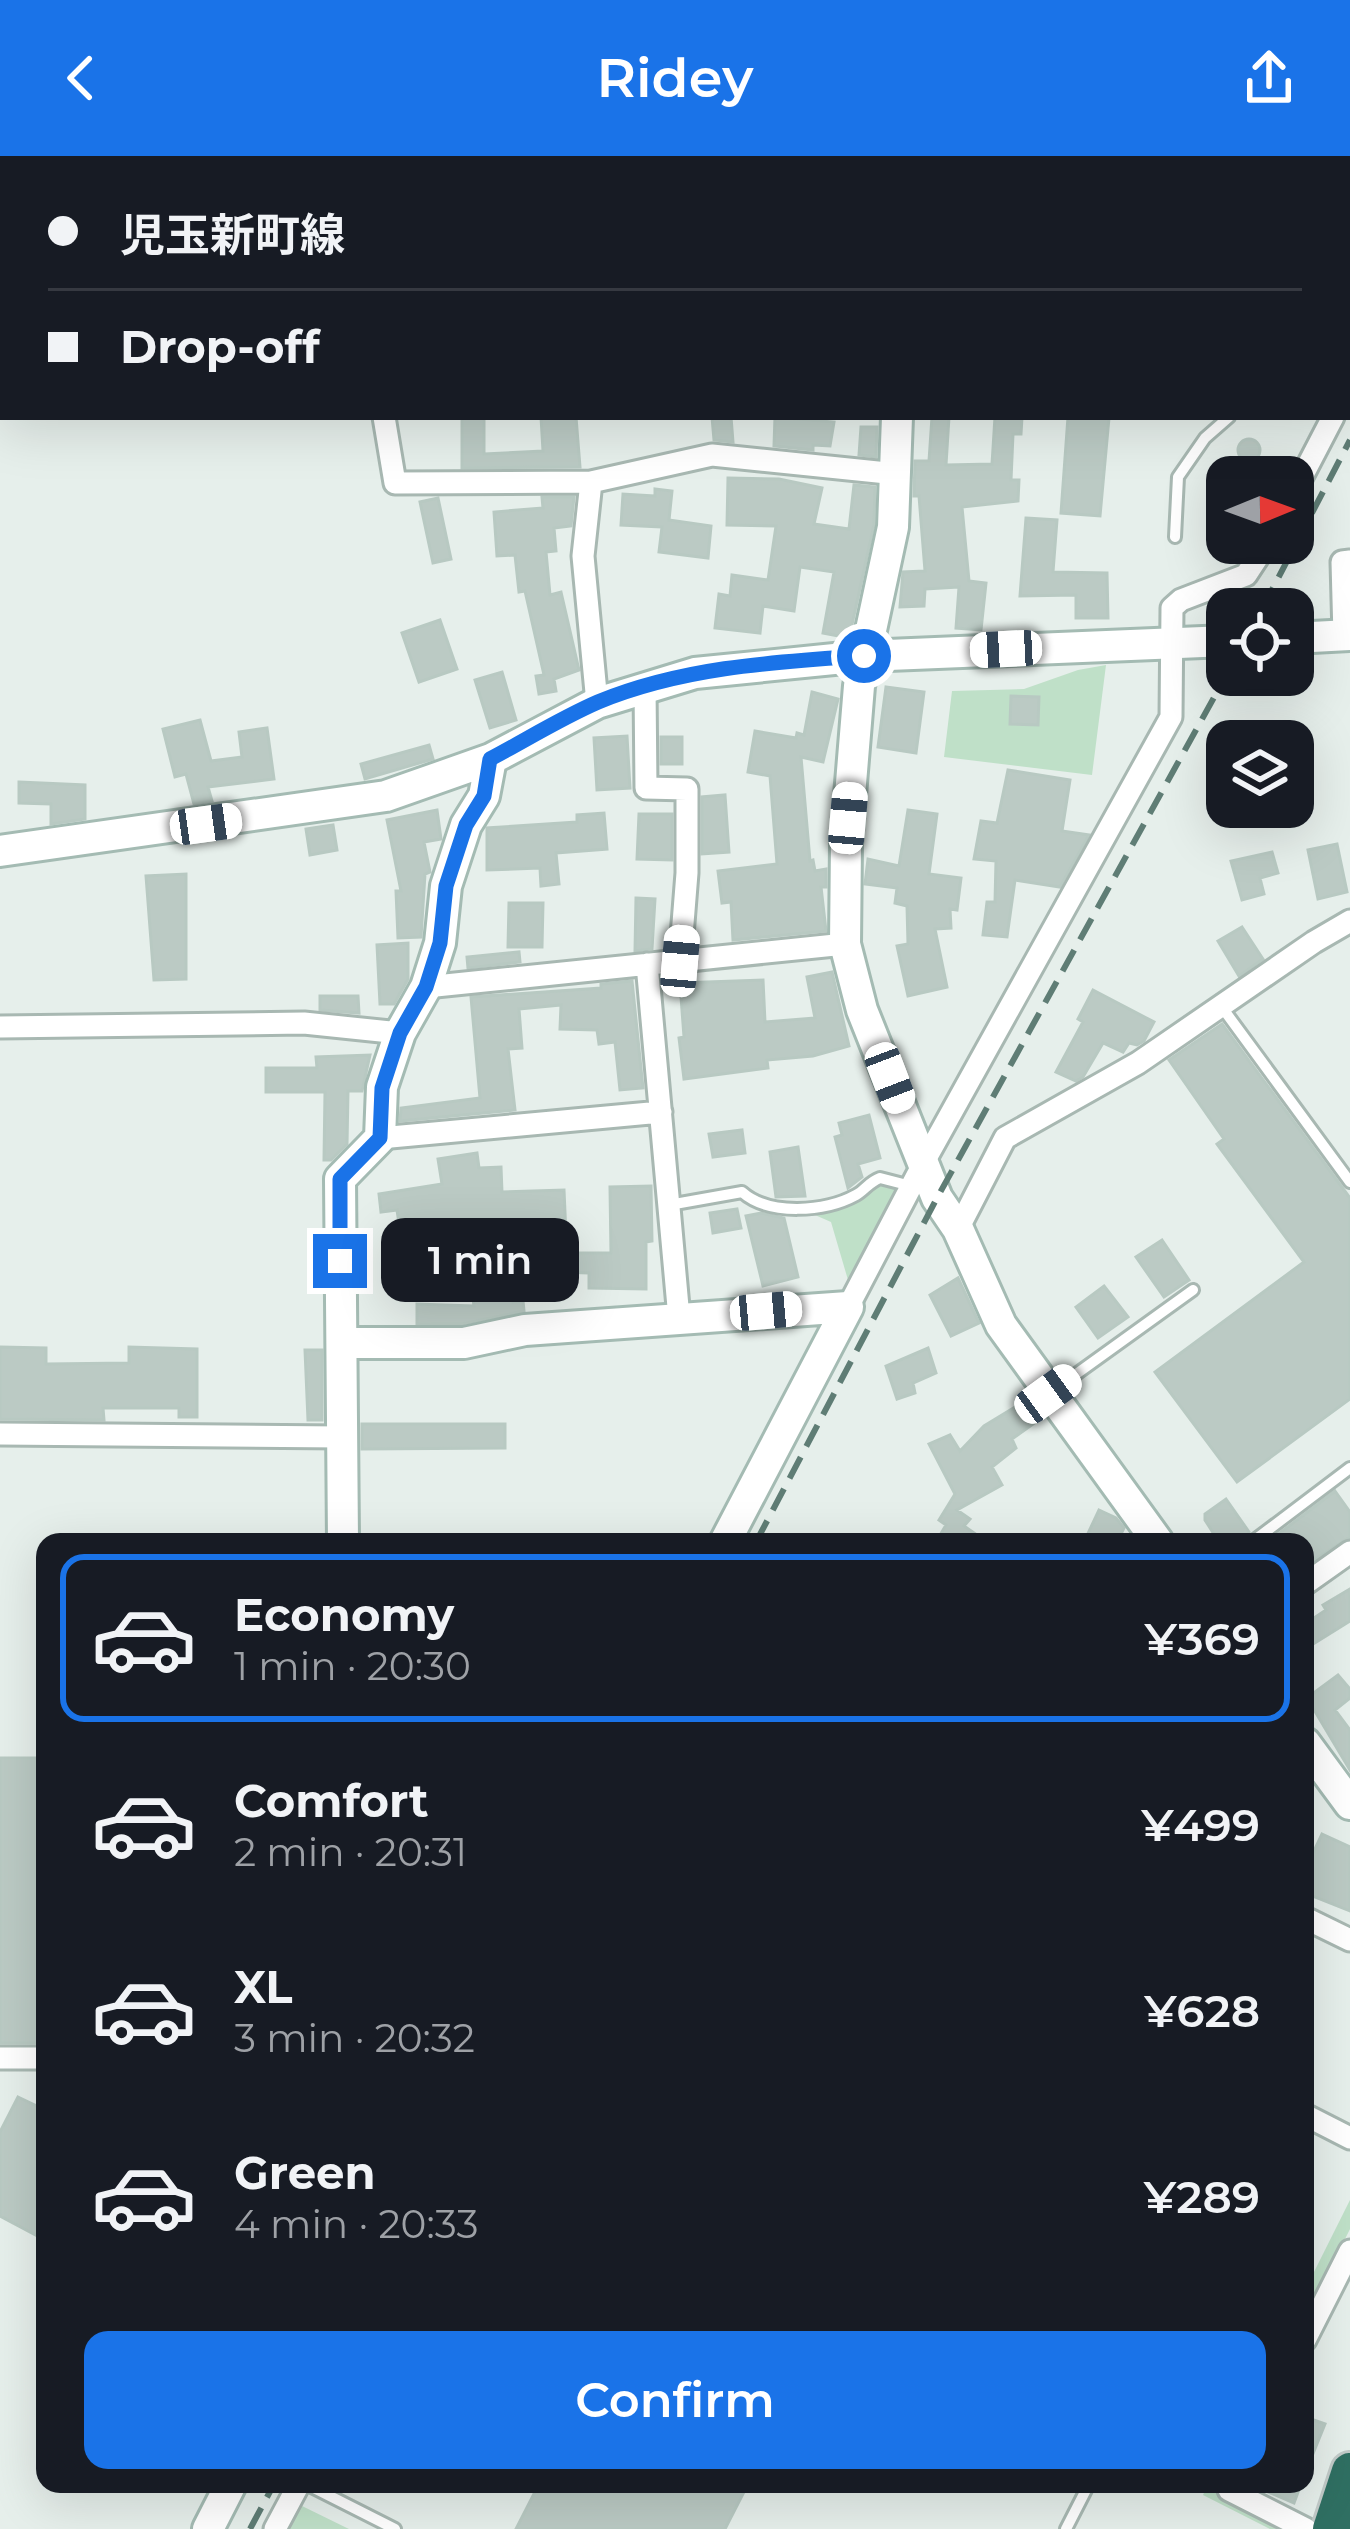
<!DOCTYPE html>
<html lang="en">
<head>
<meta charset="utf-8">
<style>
	body { margin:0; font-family:Montserrat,"Noto Sans JP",sans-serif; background:#20242c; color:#f1f3f6; height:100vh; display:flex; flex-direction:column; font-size:45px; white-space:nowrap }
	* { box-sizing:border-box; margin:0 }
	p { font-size:39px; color:#9ea1a6 }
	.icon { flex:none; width:66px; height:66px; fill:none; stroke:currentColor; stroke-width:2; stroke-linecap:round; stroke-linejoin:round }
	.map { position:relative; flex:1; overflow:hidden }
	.sheet { position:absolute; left:36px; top:1377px; width:1278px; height:960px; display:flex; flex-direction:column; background:#171b24; border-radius:24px; box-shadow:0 12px 48px #0002 }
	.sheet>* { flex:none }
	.guide { position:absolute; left:0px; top:0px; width:1350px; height:264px; box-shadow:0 12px 48px #0002; display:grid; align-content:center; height:264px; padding:0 48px; background:#171b24 }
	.needle { width:78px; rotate:89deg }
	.buttons { position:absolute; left:1206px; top:300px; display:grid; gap:24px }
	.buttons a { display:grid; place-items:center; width:108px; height:108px; border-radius:24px; background:#171b24; box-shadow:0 12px 48px #0002; font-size:60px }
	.end { position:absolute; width:54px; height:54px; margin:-27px; border:15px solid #1a73e8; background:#fff; box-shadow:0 0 0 6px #fff }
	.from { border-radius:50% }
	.bubble { position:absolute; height:84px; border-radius:24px; background:#171b24; box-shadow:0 12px 48px #0002; font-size:39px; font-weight:600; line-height:84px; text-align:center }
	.car { position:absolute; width:36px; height:72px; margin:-36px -18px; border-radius:15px; box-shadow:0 0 9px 3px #0007; background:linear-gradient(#fff 24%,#345 0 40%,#fff 0 76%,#345 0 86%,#fff 0) }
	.guide b { display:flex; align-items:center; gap:42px; height:114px; font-size:45px }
	.guide b+b { border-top:3px solid #363941 }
	.guide i { width:30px; height:30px; background:#f1f3f6 }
	ul { padding:21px 0 0; list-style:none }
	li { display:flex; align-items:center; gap:36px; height:168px; margin:0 24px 18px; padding:0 24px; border:6px solid transparent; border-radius:24px }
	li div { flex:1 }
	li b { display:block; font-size:45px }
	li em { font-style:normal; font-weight:600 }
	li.current { border-color:#1a73e8 }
	li>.icon { width:108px; height:108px; stroke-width:1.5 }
	.action { display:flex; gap:24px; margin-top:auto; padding:24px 48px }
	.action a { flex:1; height:138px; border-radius:24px; background:#1a73e8; color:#fff; font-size:48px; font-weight:600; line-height:138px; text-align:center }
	header { display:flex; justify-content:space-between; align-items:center; height:156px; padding:0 48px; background:#1a73e8; color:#fff; font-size:54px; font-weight:600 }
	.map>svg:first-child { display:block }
	.green { fill:#bfe0c8 }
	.building { fill:#bbcac4; stroke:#b8c9c2; stroke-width:3 }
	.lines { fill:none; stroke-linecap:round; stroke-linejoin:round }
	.lane-casing { stroke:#a8b8b2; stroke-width:16 }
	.street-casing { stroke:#a8b8b2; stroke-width:27 }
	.secondary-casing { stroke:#a4bbb3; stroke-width:36 }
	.highway-casing { stroke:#c2cac8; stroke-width:42 }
	.lane { stroke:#fff; stroke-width:10 }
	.street { stroke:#fff; stroke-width:21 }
	.secondary { stroke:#fff; stroke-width:30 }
	.highway { stroke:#2f6f62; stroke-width:36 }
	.rail { stroke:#5f7d75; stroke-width:6; stroke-dasharray:24 12; stroke-linecap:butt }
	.route { stroke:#1a73e8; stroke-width:15 }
</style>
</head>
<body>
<header><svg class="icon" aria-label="back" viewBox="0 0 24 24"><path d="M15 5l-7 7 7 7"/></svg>Ridey<svg class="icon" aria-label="share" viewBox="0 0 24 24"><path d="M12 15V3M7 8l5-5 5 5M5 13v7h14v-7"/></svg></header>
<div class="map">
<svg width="1350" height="2373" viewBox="0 0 1350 2373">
	<rect width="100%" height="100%" fill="#e6efeb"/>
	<path class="green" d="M1027,0H1216L1218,3H1015Z
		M1106,509L1092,619L944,601L952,535L1024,533L1078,514Z
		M870,1026L911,1030L853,1141L831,1066L799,1052L835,1046Z
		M1350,2044V2073L1305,2163V2134Z
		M1208,2328H1222L1290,2373H1270L1203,2339Z
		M300,2349L349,2373H287Z"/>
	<path class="building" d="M462,261H484V298L543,295L541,261H576L580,311L462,312Z
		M712,261H731L733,286L714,284Z
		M775,261L834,266L830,290L813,289V294L774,290Z
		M932,261H949L946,309L992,308L995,261H1022L1021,278H1013L1011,324H1019L1018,345L962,351L969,425L986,427L981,474L956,472L959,431L925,433L924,450L900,451L903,416L925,415L919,340H914L915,305H929Z
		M1068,261L1109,262L1100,360L1061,357Z
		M861,271H877L876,301L859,299Z
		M1238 294a11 11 0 1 1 22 0a11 11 0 1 1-22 0Z
		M728,322L779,323L822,332L814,368L849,373L854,329L875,331L874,369L849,482L823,477L834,416L800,411L794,455L763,450L760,477L715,472L719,438L730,440L732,419L768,424L776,370L727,369Z
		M655,333L672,335L669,364L711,370L708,402L659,396L662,371L621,369L623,338L655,340Z
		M542,341H574L571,370L554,372L556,395L546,396L550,439L561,436L579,514L554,523L556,535L539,538L536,520L544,519L525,435L519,436L515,399L497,400L494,356L543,352Z
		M438,342L451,403L433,407L420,346Z
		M1026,362L1057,364L1053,416L1107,417L1108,462H1076V439L1020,440Z
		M440,464L457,513L419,526L402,477Z
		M502,516L516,564L490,572L475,524Z
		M886,531L924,536L916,597L878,591Z
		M812,536L838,543L823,606L801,601L810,705L813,704L815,715L826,713V731H821L826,775L733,784L731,746L722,747L718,715L777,708L770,620L748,616L755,575L796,582L797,577L804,579Z
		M1011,540L1039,541L1038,569L1010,568Z
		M200,564L211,605L242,601L239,576L267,572L274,623L208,631L212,645L194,648L186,618L175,621L163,573Z
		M627,580L630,632L597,634L594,582Z
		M661,581H682V608H661Z
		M429,589L433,603L365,623L361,608Z
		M1008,614L1070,624L1062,675L1089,679L1060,731L1015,724L1007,781L983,779L987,746H995L996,705L974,703L981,665L997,667Z
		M19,626L85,629V663L51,668V648L19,647Z
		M725,639L729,696L702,698V641Z
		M437,654L441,683L424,686L430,716L425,718L421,781L398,782L396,735H401L387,664Z
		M908,654L937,658L929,718L961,722L957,754L950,753L951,772L935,773L947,831L908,840L897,790L908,788L907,750L895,747L897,732L865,728L868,703L899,710Z
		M604,657L607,693L556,697L559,728L541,730L540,712L487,714V672L577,666V659Z
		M639,658H672V704L637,703Z
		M333,669L337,694L310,699L306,673Z
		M1337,688L1347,736L1318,743L1308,694Z
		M1272,696L1278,717L1260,722L1264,738L1242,744L1231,705Z
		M186,718V823L154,824L146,720Z
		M636,742L655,743L652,793L635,795Z
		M509,747H543L542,791H508Z
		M1242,771L1263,803L1239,820L1218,785Z
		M408,787V823L394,848H380L377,789Z
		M519,796L520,806L468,812L467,801Z
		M832,816L849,890L813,900L767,904L768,912L684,923L679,882L684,881L680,827L763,824L765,866L815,862L807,821Z
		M632,825L643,932L620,934L615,886L599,888L597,874L560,873L561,849L519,853L522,892L508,893L515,954L400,965L401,952L480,942L471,841L601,832V828Z
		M1093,834L1154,866L1144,885L1137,889L1129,887L1123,896L1103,887L1083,921L1076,925L1056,916L1083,866L1078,863Z
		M320,840H358L359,857L320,854Z
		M1222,868L1350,1042V1243L1237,1326L1155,1216L1304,1106L1217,988L1224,983L1169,904Z
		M370,899L362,935H348L347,988L331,1004H324L325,936H266V912H317L316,901Z
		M869,959L880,1002L858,1008L862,1021L848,1032L835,981L842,979L839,967Z
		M742,974L745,997L713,1001L709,978Z
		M798,991L805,1040L776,1041L770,996Z
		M477,997L479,1012L501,1011L502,1036L564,1034L566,1079L539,1081L538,1065L503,1067L513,1146L523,1145L524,1155L462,1168H417V1148L474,1150L466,1087L428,1092L425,1078L401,1081L397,1054L381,1056L379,1038L442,1028L438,1003Z
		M651,1030L652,1085L646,1086V1133L589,1132V1117L561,1116V1097H611L610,1031Z
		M737,1053L741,1072L713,1077L710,1057Z
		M761,1057L784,1062L798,1121L763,1130L746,1060Z
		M1162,1084L1189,1124L1164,1141L1136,1101Z
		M958,1122L979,1167L951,1180L930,1139Z
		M1104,1130L1128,1161L1098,1182L1076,1151Z
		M0,1191L46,1192V1208L129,1207V1191L197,1193V1261H179V1252H103L104,1264L0,1263Z
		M928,1192L936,1217L913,1227L915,1237L897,1243L886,1210Z
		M305,1194H322V1264H308Z
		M1030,1242L1043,1261L1012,1283L1016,1292L992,1311L1002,1329L957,1354L970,1363L964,1370L987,1386H936L946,1369L939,1364L955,1338L929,1288L950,1279L960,1295L984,1270Z
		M362,1268H505V1292L362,1293Z
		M1335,1335L1350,1356V1381L1305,1410V1386H1268Z
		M1226,1343L1249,1376L1242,1386H1219L1205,1364V1358Z
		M1099,1354L1116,1362L1124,1372L1117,1386H1084Z
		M1350,1433V1465L1305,1493V1468L1326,1454L1323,1449Z
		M1338,1519L1350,1533V1542L1335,1554L1350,1574V1614L1307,1542Z
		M0,1602H41V1887H0Z
		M1322,1678L1350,1691V1755L1305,1737V1714Z
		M18,1941L45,1954V2084L0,2060V1976Z
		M1305,2261L1325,2268L1306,2315H1305Z
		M539,2328H748L725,2373H516Z
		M1250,2328H1301L1294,2347Z"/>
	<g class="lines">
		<g class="lane-casing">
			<path id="lane" d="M1216,0L1218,3
				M1175,381L1178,321L1205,282L1229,261
				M1221,850L1350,1026
				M669,1049L742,1036C769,1060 825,1056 856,1039C865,1034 869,1026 880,1022L911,1030
				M1054,1234L1193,1134
				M1252,1386L1350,1312
				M306,2328L395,2373
				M1066,2373L1089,2328"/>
		</g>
		<g class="street-casing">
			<path id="street" d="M274,3L275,0
				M0,196H3
				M1347,235L1350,229
				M384,261L395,327L591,326L712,299L897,318
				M591,326L583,400L597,547
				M1293,338L1333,261
				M1344,480L1342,406L1350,405
				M645,531L646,632L687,633V717L680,805
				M647,808L679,1162
				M426,831L845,788
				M0,871L304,867L400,877
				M380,982L661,956
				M958,1073L1005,982L1138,907L1314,786L1350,765
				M848,1151L924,1006L1171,561L1172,452L1181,444L1246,419L1267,387
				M0,1278L342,1281
				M1305,1428L1350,1396
				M1305,1762L1350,1784
				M0,1902H45
				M1305,1959L1350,1982
				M1305,2184L1350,2095
				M1232,2328L1229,2334L1306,2373
				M275,2373L299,2328"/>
		</g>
		<g class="secondary-casing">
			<path id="secondary" d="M868,0L869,3
				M897,261L893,371L859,530L846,688L845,788L862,854L937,1042L958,1073L1001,1169L1158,1386
				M1293,482L1350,479
				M0,695L386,640L491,603L597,547L695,517L864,500L1227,485
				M342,1187H464L525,1174L848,1151L725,1386
				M343,1386L340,1023L380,982L382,931L400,877L426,831L440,787L446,730L466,669L484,640L491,603
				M1305,1587L1350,1648
				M208,2373L231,2328"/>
		</g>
		<g class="highway-casing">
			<path id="highway" d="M1331,2373L1350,2315"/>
		</g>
		<use href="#lane" class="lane"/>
		<use href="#street" class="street"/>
		<use href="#secondary" class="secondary"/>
		<use href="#highway" class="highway"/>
		<path class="rail" d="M1262,453L1350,284
			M756,1386L937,1042L1227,518
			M250,2373L274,2328"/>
	</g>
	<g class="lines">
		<path class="route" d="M340,1105V1023L380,982L382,932L400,877L426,831L440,787L446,730L466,669L484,640L490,603C526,584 561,562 598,546C683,511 774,506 864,500"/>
	</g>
</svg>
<div class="buttons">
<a><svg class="needle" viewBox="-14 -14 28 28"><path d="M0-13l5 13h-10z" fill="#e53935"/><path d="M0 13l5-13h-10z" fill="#9ea1a6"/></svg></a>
<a><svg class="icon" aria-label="locate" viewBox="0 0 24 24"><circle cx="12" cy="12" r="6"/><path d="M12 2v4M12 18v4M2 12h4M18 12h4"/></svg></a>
<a><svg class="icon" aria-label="layers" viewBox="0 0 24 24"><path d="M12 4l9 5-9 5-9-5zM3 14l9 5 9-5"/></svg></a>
</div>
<i class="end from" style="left:864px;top:500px"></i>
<i class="end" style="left:340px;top:1105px"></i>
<div class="bubble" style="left:381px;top:1062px;width:198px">1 min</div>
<i class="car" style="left:1006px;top:493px;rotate:267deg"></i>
<i class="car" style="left:848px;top:662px;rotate:5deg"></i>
<i class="car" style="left:206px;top:668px;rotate:82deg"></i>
<i class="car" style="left:680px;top:805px;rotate:5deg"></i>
<i class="car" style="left:890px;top:922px;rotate:159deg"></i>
<i class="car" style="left:766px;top:1155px;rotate:85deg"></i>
<i class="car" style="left:1048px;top:1238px;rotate:54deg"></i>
<div class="guide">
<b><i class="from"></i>児玉新町線</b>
<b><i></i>Drop-off</b>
</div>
<section class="sheet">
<ul>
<li class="current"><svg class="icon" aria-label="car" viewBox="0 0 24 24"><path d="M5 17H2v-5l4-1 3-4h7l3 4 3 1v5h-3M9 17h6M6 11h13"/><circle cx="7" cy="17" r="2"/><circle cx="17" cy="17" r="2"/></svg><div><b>Economy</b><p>1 min · 20:30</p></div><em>¥369</em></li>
<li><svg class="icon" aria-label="car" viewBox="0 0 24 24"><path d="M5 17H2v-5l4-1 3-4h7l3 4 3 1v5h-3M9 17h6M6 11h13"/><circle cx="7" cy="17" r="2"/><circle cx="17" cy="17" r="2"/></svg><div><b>Comfort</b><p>2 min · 20:31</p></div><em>¥499</em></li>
<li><svg class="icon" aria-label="car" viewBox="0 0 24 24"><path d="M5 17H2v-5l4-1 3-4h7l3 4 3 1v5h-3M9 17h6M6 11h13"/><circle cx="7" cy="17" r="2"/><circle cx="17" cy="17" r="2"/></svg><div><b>XL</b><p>3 min · 20:32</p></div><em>¥628</em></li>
<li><svg class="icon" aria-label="car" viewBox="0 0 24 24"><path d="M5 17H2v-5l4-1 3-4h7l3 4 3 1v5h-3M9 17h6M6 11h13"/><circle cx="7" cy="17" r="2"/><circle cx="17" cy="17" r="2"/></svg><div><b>Green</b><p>4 min · 20:33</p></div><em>¥289</em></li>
</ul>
<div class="action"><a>Confirm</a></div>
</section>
</div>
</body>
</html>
